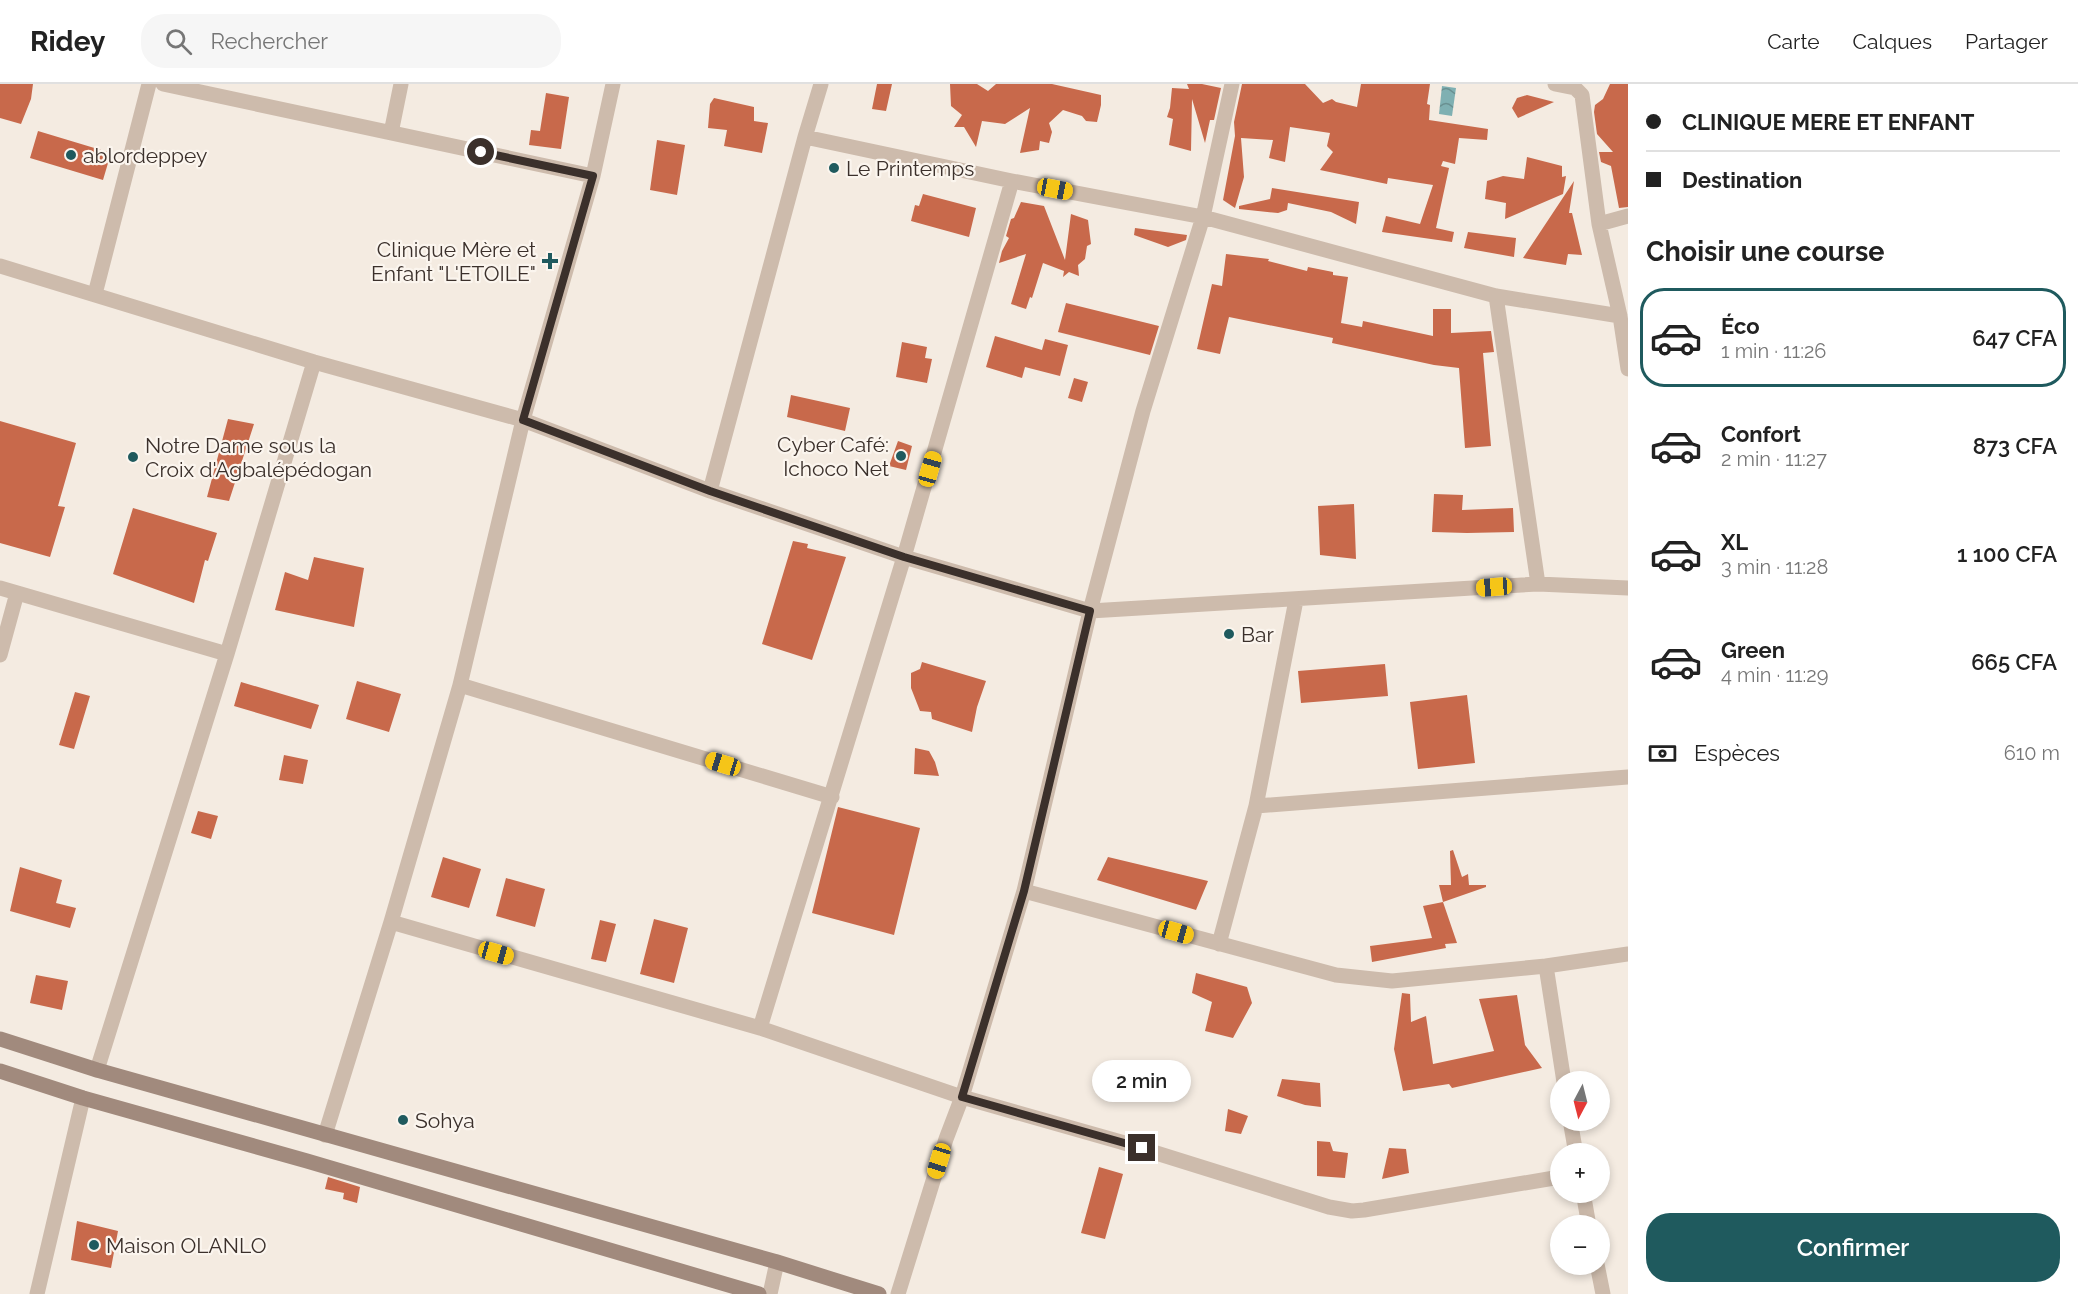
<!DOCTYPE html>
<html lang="fr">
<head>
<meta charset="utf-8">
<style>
	body { margin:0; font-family:Raleway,sans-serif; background:#f6f6f6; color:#222; height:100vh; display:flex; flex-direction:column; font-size:22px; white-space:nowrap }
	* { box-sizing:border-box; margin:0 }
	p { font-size:20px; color:#767676 }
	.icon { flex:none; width:33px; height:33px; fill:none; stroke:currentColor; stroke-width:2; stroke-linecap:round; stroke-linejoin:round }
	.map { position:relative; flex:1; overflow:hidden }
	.side { display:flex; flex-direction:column; background:#fff; width:450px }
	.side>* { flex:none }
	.hud { display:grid; align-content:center; height:132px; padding:0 18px; background:#fff }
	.needle { width:39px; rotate:187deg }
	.fabs { position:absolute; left:1550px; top:987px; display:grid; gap:12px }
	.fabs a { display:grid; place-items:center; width:60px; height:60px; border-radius:50%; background:#fff; box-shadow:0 3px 9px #0003; font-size:30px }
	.end { position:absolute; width:27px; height:27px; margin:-14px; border:8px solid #3b302b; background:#fff; box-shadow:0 0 0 3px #fff }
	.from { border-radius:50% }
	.bubble { position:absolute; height:42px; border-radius:21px; background:#fff; box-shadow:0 3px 9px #0003; font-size:20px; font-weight:600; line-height:42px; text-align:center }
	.car { position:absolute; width:18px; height:36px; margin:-18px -9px; border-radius:8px; box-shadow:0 0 4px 2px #0007; background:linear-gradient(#f5c518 24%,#345 0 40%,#f5c518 0 76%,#345 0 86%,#f5c518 0) }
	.hud b { display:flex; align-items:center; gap:21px; height:57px; font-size:22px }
	.hud b+b { border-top:2px solid #e0e0e0 }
	.hud i { width:15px; height:15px; background:#222 }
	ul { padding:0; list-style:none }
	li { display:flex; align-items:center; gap:18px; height:99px; margin:0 12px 9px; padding:0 6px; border:3px solid transparent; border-radius:24px }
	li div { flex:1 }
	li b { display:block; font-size:22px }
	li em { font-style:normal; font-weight:600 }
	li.on { border-color:#1f5a5e }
	li>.icon { width:54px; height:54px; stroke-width:1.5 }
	h2 { padding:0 18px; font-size:27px; line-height:72px }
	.pay { display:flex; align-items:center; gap:15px; height:66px; padding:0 18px; font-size:22px }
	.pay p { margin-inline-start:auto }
	.cta { display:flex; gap:12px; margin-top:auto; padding:12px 18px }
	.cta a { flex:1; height:69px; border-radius:24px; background:#1f5a5e; color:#fff; font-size:24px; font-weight:600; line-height:69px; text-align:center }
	header { display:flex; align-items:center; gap:36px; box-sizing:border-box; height:84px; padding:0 30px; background:#fff; border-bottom:2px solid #e0e0e0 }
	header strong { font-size:28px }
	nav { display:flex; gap:33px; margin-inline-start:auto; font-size:21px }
	.search { width:420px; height:54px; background:#f6f6f6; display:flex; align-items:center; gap:15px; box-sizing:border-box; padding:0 21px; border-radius:24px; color:#767676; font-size:22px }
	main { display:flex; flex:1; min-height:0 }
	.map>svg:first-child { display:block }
	.water { fill:url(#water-waves) }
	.building { fill:#c8694b }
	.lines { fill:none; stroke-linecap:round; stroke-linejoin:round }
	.street { stroke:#cdbbac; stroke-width:15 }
	.secondary { stroke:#a18a7d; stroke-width:15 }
	.route { stroke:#3b302b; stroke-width:8 }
	.poi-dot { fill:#1f5a5e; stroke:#fbf5ee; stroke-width:2 }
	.labels { text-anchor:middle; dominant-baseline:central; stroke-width:4.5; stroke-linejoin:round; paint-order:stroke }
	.poi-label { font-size:21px; fill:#3b302b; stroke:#fbf5ee; text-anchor:start }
</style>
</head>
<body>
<header>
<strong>Ridey</strong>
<div class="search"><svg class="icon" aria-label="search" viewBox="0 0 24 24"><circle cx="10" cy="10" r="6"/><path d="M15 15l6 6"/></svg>Rechercher</div>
<nav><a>Carte</a><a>Calques</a><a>Partager</a></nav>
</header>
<main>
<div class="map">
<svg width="1628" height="1210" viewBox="0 0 1628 1210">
	<defs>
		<pattern id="water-waves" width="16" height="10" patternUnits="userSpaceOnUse" patternTransform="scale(1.5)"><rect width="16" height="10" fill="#7fb0b2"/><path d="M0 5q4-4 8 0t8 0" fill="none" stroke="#699091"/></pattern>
	</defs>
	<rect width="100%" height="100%" fill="#f4ebe1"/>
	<path class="water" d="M1442,2L1456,4L1452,32L1439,30Z"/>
	<path class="building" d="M0,0H33L31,15L21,40L0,34Z
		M877,0H892L886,27L872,25Z
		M950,0H977L988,7L996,0H1052L1101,11V21L1097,38L1086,37L1082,32L1063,26L1049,39L1052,48L1049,59L1040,57L1039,66L1020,69L1030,24L1005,40L982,37L976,63L964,43H954L962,31L951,22Z
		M1187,0H1202L1221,4L1214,36H1210L1205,59L1192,15L1191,67L1169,61L1173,35L1167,33L1170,24L1172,4L1189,5Z
		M1242,0H1305L1323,19L1332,15L1336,18L1357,23L1361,0H1430L1427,20L1430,21L1429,36L1488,45L1487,56L1459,54L1455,80L1443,77L1441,82L1449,84L1436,144L1454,148L1452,158L1382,148L1386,132L1420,140L1433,101L1388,94L1387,100L1320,86L1333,68L1327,62L1330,49L1290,43L1285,78L1269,74L1273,56L1241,54L1244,93L1235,124L1223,116L1235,52L1234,38Z
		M1610,0H1628V123L1619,124L1611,82L1601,78L1599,68H1613L1597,50L1594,28L1595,21L1603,15Z
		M546,9L569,13L561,65L529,61L531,46L540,47Z
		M1527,11L1554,18L1518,34L1512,24L1517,14Z
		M714,14L754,23V37L768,39L762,69L724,62L727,46L708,44L710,20Z
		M38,47L111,69L103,96L30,74Z
		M657,56L685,61L677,111L650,106Z
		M1527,73L1562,82V93L1566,92L1563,110L1505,135L1506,119L1485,115L1487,97L1503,92L1524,95Z
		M1574,97L1569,129H1572L1582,171L1568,170L1566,181L1523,174Z
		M1272,104L1359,118L1356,140L1331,128L1288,119L1287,126L1278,129L1239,125V122L1270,115Z
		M923,110L976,124L969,153L911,137L915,121L919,122Z
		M1021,118L1044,122L1065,176L1071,130L1088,136L1091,160L1087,162L1085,175L1078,181L1079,192L1069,188L1063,193L1064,187L1043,179L1032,214L1030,213L1026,225L1011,220L1026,170L999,179L1002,167L1009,154L1006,152L1011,135L1014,134Z
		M1135,144L1187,151L1186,156L1168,163L1134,151Z
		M1468,148L1516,154L1514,173L1464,164Z
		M1226,170L1269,175L1268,177L1307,187L1308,183L1333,188V191L1348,193L1341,239L1362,243L1363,237L1433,252V225H1451V249L1491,247L1494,268L1483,269L1491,362L1465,364L1459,284L1434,281L1332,259L1333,254L1229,233L1220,270L1197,265L1212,200L1222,202Z
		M1066,219L1159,242L1150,271L1058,248Z
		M995,252L1042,266L1045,255L1068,261L1060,292L1025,283L1022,294L986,283Z
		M902,258L927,263L925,274L932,275L927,299L896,293Z
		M1074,294L1088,298L1082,318L1068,314Z
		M791,311L850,324L845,347L787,333Z
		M228,335L254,340L229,417L207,413Z
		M0,337L76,359L58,422L65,423L50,473L0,459Z
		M898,357L912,362L906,386L889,382Z
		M1434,410L1463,411L1462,426L1513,424L1514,448L1467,449L1432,448Z
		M1354,420L1356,475L1320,471L1318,422Z
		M133,424L217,449L208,477L205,476L194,519L113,490Z
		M793,457L808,460L807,464L846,473L812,576L762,560Z
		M314,473L364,484L354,543L275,526L285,488L308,496Z
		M922,578L986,597L977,623L972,648L932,635L931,628L920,627L911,604V589L920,585Z
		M1385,580L1388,612L1301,619L1298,587Z
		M357,597L401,610L389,648L346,635Z
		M241,598L319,621L311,645L234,622Z
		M75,608L90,612L74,665L59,661Z
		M1467,611L1475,679L1418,685L1410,618Z
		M915,664L929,667L935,678L939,692L914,690Z
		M284,671L308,676L303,700L279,696Z
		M838,723L920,744L894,851L812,829Z
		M198,727L218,732L211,755L191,749Z
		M1453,766L1462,793L1468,790L1469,801H1486V803L1443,818L1439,801H1451L1450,767Z
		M443,773L481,785L469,824L431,813Z
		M1108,773L1208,797L1196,826L1097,796Z
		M20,783L62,796L56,819L76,824L70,844L10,827Z
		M506,794L545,805L535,843L496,832Z
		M1443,818L1457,859L1445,860L1446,864L1372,878L1370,862L1432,854L1423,822Z
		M654,835L688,844L674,899L640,890Z
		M600,836L616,840L606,878L591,875Z
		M1196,889L1247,903L1252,919L1233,954L1205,947L1212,918L1192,909Z
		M36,891L68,897L62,926L30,919Z
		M1402,909L1410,910L1411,938L1426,932L1433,980L1494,967L1479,915L1517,911L1525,961L1542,984L1452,1004L1449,1000L1403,1007L1394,965Z
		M1282,995L1320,999L1321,1023L1305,1021L1277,1012Z
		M1228,1025L1248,1032L1241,1050L1225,1047Z
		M1317,1057L1330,1058L1333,1067L1348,1069L1345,1094L1317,1092Z
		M1389,1064L1406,1065L1409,1089L1382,1095Z
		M1099,1083L1123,1090L1105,1155L1081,1149Z
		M328,1093L360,1103L357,1119L343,1115L344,1109L325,1105Z
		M77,1137L118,1147L111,1184L71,1176Z"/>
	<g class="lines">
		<path class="street" d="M163,0L593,92
			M1555,0L1575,4L1582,11L1599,140L1620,232L1628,285
			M391,49L401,0
			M805,53L1012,97L1203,133L1496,212L1620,232
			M1599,140L1628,132
			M0,182L314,278L523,336L710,407L904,473L1090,527L1538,500L1628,504
			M95,210L149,0
			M1496,212L1538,500
			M710,407L805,53L821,0
			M0,504L227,570
			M0,571L17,509
			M460,601L832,713
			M1256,722L1628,693
			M1024,807L1336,891L1392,897L1546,882L1628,870
			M391,838L760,944L962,1013L1121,1058L1329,1123L1352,1127L1364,1126L1560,1093
			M1219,860L1256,722L1296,516
			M1546,882L1564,998
			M760,944L904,473L1012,97
			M97,986L227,570L314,278
			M1570,1036L1576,1070
			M325,1051L391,838L460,601L523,336L593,92L613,0
			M1583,1108L1589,1142
			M1597,1180L1603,1210
			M37,1210L83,1014
			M770,1210L777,1178
			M898,1210L946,1055L962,1013L1024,807L1090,527L1143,327L1203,133L1232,0"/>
		<path class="secondary" d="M0,955L97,986L777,1178L879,1210
			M0,987L83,1014L307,1077L759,1210"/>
	</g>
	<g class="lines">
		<path class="route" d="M481,68L593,92L523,336L710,407L904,473L1090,527L1024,807L962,1013L1142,1064"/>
	</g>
	<g class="poi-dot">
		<circle cx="71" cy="71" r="6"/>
		<circle cx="834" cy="84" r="6"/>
		<path d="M547 168h6v6h6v6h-6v6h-6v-6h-6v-6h6z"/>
		<circle cx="901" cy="372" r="6"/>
		<circle cx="133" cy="373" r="6"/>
		<circle cx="1229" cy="550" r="6"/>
		<circle cx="403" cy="1036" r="6"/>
		<circle cx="94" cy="1161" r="6"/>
	</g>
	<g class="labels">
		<g class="poi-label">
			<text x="83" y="71">ablordeppey</text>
			<text x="846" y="84">Le Printemps</text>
			<text x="536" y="165" text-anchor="end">Clinique Mère et<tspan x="536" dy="24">Enfant "L'ETOILE"</tspan></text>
			<text x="889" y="360" text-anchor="end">Cyber Café:<tspan x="889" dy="24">Ichoco Net</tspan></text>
			<text x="145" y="361">Notre Dame sous la<tspan x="145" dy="24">Croix d'Agbalépédogan</tspan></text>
			<text x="1241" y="550">Bar</text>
			<text x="415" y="1036">Sohya</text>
			<text x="106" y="1161">Maison OLANLO</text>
		</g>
	</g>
</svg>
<div class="fabs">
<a><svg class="needle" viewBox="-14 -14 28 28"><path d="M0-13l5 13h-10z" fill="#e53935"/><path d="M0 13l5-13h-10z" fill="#767676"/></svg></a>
<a>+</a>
<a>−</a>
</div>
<i class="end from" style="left:481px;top:68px"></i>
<i class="end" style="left:1142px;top:1064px"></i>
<div class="bubble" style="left:1092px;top:976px;width:99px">2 min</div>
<i class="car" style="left:1055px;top:105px;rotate:101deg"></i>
<i class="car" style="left:930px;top:385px;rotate:16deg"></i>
<i class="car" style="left:1494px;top:503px;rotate:266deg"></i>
<i class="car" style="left:723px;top:680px;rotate:287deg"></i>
<i class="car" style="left:1176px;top:848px;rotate:106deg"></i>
<i class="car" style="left:496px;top:869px;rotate:106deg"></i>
<i class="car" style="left:939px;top:1077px;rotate:197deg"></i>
</div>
<section class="side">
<div class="hud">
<b><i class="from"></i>CLINIQUE MERE ET ENFANT</b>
<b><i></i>Destination</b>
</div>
<h2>Choisir une course</h2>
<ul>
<li class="on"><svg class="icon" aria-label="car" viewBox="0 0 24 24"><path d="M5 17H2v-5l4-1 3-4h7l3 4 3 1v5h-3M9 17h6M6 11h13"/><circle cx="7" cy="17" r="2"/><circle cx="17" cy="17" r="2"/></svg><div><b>Éco</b><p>1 min · 11:26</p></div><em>647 CFA</em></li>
<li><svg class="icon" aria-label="car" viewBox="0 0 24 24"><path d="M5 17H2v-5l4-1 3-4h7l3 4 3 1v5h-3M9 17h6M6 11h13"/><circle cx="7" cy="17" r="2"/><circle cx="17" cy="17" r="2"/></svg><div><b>Confort</b><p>2 min · 11:27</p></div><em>873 CFA</em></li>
<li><svg class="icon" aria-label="car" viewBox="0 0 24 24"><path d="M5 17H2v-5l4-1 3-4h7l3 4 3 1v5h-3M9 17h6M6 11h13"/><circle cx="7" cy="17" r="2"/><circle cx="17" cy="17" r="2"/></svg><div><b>XL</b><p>3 min · 11:28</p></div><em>1 100 CFA</em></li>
<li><svg class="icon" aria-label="car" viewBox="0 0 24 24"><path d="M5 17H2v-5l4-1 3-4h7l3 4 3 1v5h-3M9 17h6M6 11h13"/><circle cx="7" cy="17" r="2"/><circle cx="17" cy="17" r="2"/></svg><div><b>Green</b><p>4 min · 11:29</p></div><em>665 CFA</em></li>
</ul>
<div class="pay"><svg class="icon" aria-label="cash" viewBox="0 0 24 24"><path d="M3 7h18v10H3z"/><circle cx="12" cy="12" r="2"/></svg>Espèces<p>610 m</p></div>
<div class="cta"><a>Confirmer</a></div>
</section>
</main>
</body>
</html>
